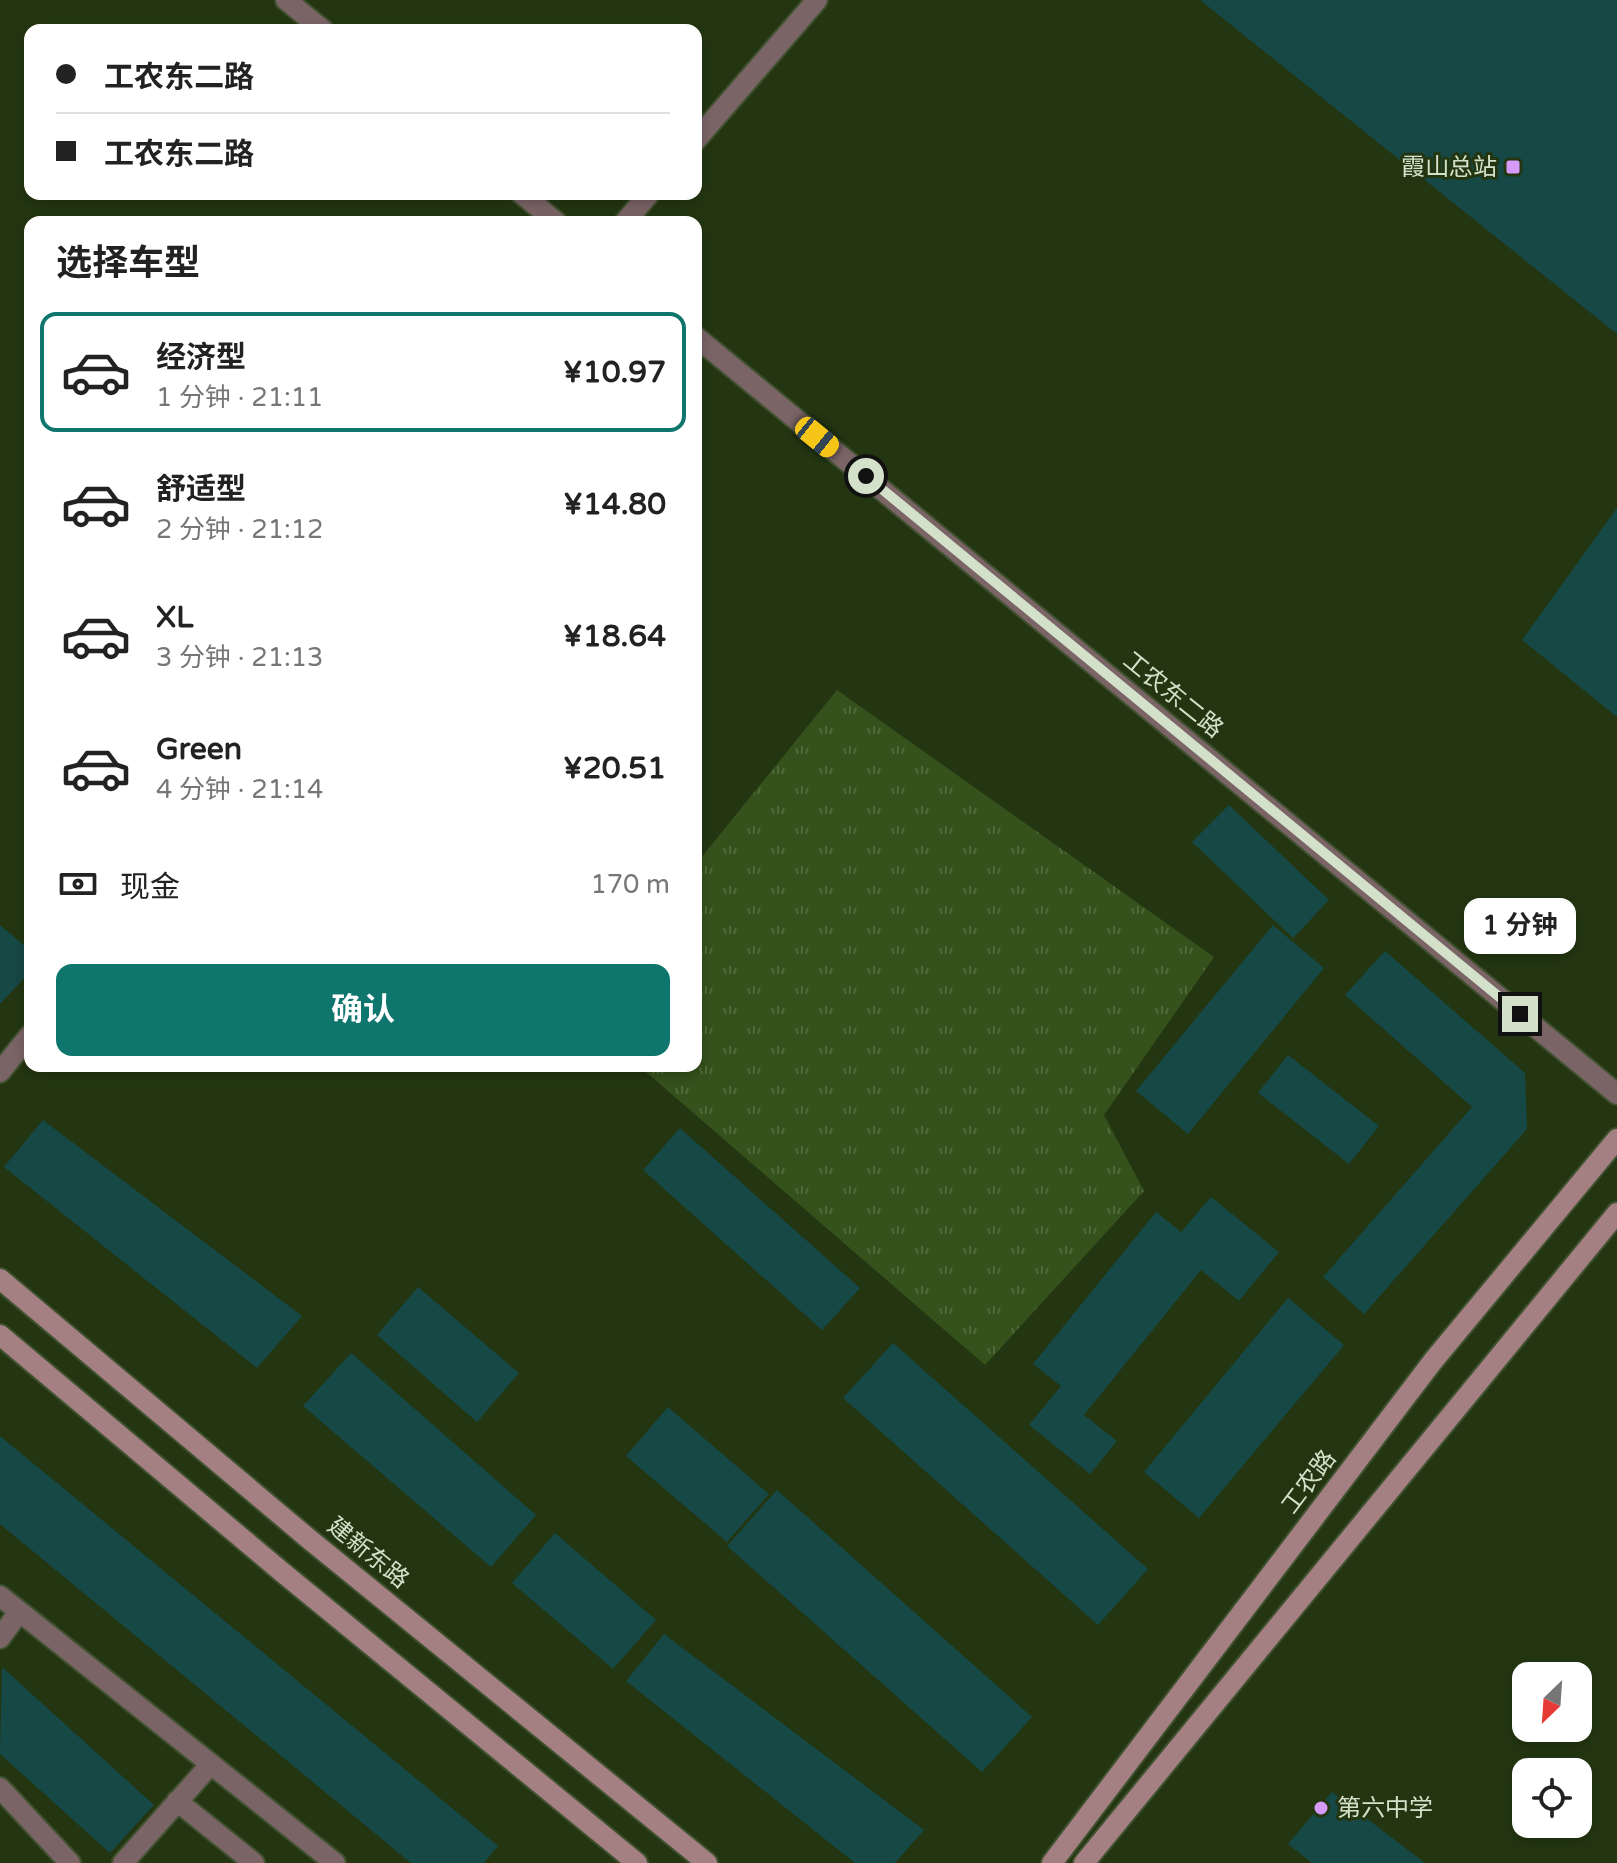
<!DOCTYPE html>
<html lang="zh">
<head>
<meta charset="utf-8">
<style>
	body { margin:0; font-family:"Varela Round","Noto Sans SC",sans-serif; background:#f2f2f2; color:#222; height:100vh; display:flex; flex-direction:column; font-size:30px; white-space:nowrap }
	* { box-sizing:border-box; margin:0 }
	p { font-size:26px; color:#767676 }
	.icon { flex:none; width:44px; height:44px; fill:none; stroke:currentColor; stroke-width:2; stroke-linecap:round; stroke-linejoin:round }
	.map { position:relative; flex:1; overflow:hidden }
	.panel { position:absolute; left:24px; top:216px; width:678px; height:856px; display:flex; flex-direction:column; background:#fff; border-radius:16px; box-shadow:0 4px 12px #0003 }
	.panel>* { flex:none }
	.top-card { position:absolute; left:24px; top:24px; width:678px; height:176px; border-radius:16px; box-shadow:0 4px 12px #0003; display:grid; align-content:center; height:176px; padding:0 32px; background:#fff }
	.needle { width:52px; rotate:205deg }
	.fabs { position:absolute; left:1512px; top:1662px; display:grid; gap:16px }
	.fabs a { display:grid; place-items:center; width:80px; height:80px; border-radius:16px; background:#fff; box-shadow:0 4px 12px #0003; font-size:40px }
	.end { position:absolute; width:36px; height:36px; margin:-18px; border:10px solid #d3e0ca; background:#111; box-shadow:0 0 0 4px #111 }
	.from { border-radius:50% }
	.bubble { position:absolute; height:56px; border-radius:16px; background:#fff; box-shadow:0 4px 12px #0003; font-size:26px; font-weight:700; line-height:56px; text-align:center }
	.car { position:absolute; width:24px; height:48px; margin:-24px -12px; border-radius:10px; box-shadow:0 0 6px 2px #0007; background:linear-gradient(#f5c518 24%,#345 0 40%,#f5c518 0 76%,#345 0 86%,#f5c518 0) }
	.top-card b { display:flex; align-items:center; gap:28px; height:76px; font-size:30px }
	.top-card b+b { border-top:2px solid #e0e0e0 }
	.top-card i { width:20px; height:20px; background:#222 }
	ul { padding:0; list-style:none }
	li { display:flex; align-items:center; gap:24px; height:120px; margin:0 16px 12px; padding:0 16px; border:4px solid transparent; border-radius:16px }
	li div { flex:1 }
	li b { display:block; font-size:30px }
	li em { font-style:normal; font-weight:700 }
	li.selected { border-color:#0f766e }
	li>.icon { width:72px; height:72px; stroke-width:1.5 }
	h2 { padding:0 32px; font-size:36px; line-height:96px }
	.pay { display:flex; align-items:center; gap:20px; height:88px; padding:0 32px; font-size:30px }
	.pay p { margin-inline-start:auto }
	.cta { display:flex; gap:16px; margin-top:auto; padding:16px 32px }
	.cta a { flex:1; height:92px; border-radius:16px; background:#0f766e; color:#fff; font-size:32px; font-weight:700; line-height:92px; text-align:center }
	.map>svg:first-child { display:block }
	.grass { fill:url(#grass-tufts) }
	.building { fill:#164846 }
	.lines { fill:none; stroke-linecap:round; stroke-linejoin:round }
	.street-casing { stroke:#3f512f; stroke-width:24 }
	.secondary-casing { stroke:#3f512f; stroke-width:24 }
	.street { stroke:#7a6466; stroke-width:20 }
	.secondary { stroke:#a48083; stroke-width:20 }
	.route { stroke:#d3e0ca; stroke-width:10 }
	.poi-dot { fill:#d69bf9; stroke:#233611; stroke-width:3 }
	.labels { text-anchor:middle; dominant-baseline:central; stroke-width:6; stroke-linejoin:round; paint-order:stroke }
	.poi-label { font-size:24px; fill:#d3e0ca; stroke:#233611; text-anchor:end }
	.street-label { font-size:24px; fill:#d3e0ca; stroke:#233611 }
</style>
</head>
<body>
<div class="map">
<svg width="1617" height="1863" viewBox="0 0 1617 1863">
	<defs>
		<pattern id="grass-tufts" width="24" height="20" patternUnits="userSpaceOnUse" patternTransform="scale(2)"><rect width="24" height="20" fill="#35511c"/><path d="M3 7l-1-3M5 7V3M7 7l1-3M15 17l-1-3M17 17v-4M19 17l1-3" fill="none" stroke="#516a3c"/></pattern>
	</defs>
	<rect width="100%" height="100%" fill="#233611"/>
	<path class="grass" d="M837,690L1214,957L1104,1115L1144,1191L985,1365L639,1066H696V864Z"/>
	<path class="building" d="M1200,0H1617V334Z
		M1617,508V717L1522,640Z
		M1229,805L1329,900L1293,938L1192,842Z
		M0,925L30,950V972L0,1004Z
		M1273,925L1324,968L1188,1134L1136,1091Z
		M1385,951L1525,1073L1527,1129L1364,1314L1323,1277L1472,1107L1345,995Z
		M1288,1055L1379,1126L1349,1164L1258,1093Z
		M43,1120L302,1316L257,1368L4,1167Z
		M680,1128L860,1288L822,1330L643,1170Z
		M1211,1197L1279,1252L1239,1301L1201,1270L1084,1415L1117,1441L1090,1474L1029,1425L1061,1386L1033,1364L1156,1212L1181,1232Z
		M418,1287L519,1373L477,1422L377,1335Z
		M1288,1298L1344,1345L1199,1518L1144,1472Z
		M893,1343L1148,1569L1098,1625L843,1398Z
		M351,1353L536,1515L491,1567L303,1406Z
		M668,1407L769,1494L727,1542L626,1456Z
		M0,1436L498,1846L484,1863H411L0,1524Z
		M777,1490L1032,1717L982,1772L727,1546Z
		M555,1533L656,1620L613,1669L512,1583Z
		M664,1634L924,1830L895,1863H855L626,1681Z
		M2,1667L154,1805L110,1853L0,1754Z
		M1332,1792L1425,1863H1312L1288,1844Z"/>
	<g class="lines">
		<g class="street-casing">
			<path id="street" d="M286,0L323,30
				M696,140L817,0
				M522,194L556,222
				M625,222L649,194
				M696,337L1617,1094
				M0,1072L30,1035
				M0,1596L335,1863
				M0,1638L19,1612
				M0,1788L70,1863
				M177,1801L254,1863
				M123,1863L211,1764"/>
		</g>
		<g class="secondary-casing">
			<path id="secondary" d="M0,1279L309,1539L707,1863
				M0,1335L282,1572L637,1863
				M1052,1863L1433,1361L1617,1139
				M1084,1863L1617,1213"/>
		</g>
		<use href="#street" class="street"/>
		<use href="#secondary" class="secondary"/>
	</g>
	<g class="lines">
		<path class="route" d="M866,476L1520,1014"/>
	</g>
	<g class="poi-dot">
		<rect x="1505" y="159" width="16" height="16" rx="4"/>
		<circle cx="1321" cy="1808" r="8"/>
	</g>
	<g class="labels">
		<g class="poi-label">
			<text x="1497" y="167">霞山总站</text>
			<text x="1337" y="1808" text-anchor="start">第六中学</text>
		</g>
		<g class="street-label">
			<text transform="translate(1173 695) rotate(39)">工农东二路</text>
			<text transform="translate(1309 1482) rotate(-53)">工农路</text>
			<text transform="translate(368 1553) rotate(39)">建新东路</text>
		</g>
	</g>
</svg>
<div class="fabs">
<a><svg class="needle" viewBox="-14 -14 28 28"><path d="M0-13l5 13h-10z" fill="#e53935"/><path d="M0 13l5-13h-10z" fill="#767676"/></svg></a>
<a><svg class="icon" aria-label="locate" viewBox="0 0 24 24"><circle cx="12" cy="12" r="6"/><path d="M12 2v4M12 18v4M2 12h4M18 12h4"/></svg></a>
</div>
<i class="end from" style="left:866px;top:476px"></i>
<i class="end" style="left:1520px;top:1014px"></i>
<div class="bubble" style="left:1464px;top:898px;width:112px">1 分钟</div>
<i class="car" style="left:817px;top:437px;rotate:129deg"></i>
<div class="top-card">
<b><i class="from"></i>工农东二路</b>
<b><i></i>工农东二路</b>
</div>
<section class="panel">
<h2>选择车型</h2>
<ul>
<li class="selected"><svg class="icon" aria-label="car" viewBox="0 0 24 24"><path d="M5 17H2v-5l4-1 3-4h7l3 4 3 1v5h-3M9 17h6M6 11h13"/><circle cx="7" cy="17" r="2"/><circle cx="17" cy="17" r="2"/></svg><div><b>经济型</b><p>1 分钟 · 21:11</p></div><em>¥10.97</em></li>
<li><svg class="icon" aria-label="car" viewBox="0 0 24 24"><path d="M5 17H2v-5l4-1 3-4h7l3 4 3 1v5h-3M9 17h6M6 11h13"/><circle cx="7" cy="17" r="2"/><circle cx="17" cy="17" r="2"/></svg><div><b>舒适型</b><p>2 分钟 · 21:12</p></div><em>¥14.80</em></li>
<li><svg class="icon" aria-label="car" viewBox="0 0 24 24"><path d="M5 17H2v-5l4-1 3-4h7l3 4 3 1v5h-3M9 17h6M6 11h13"/><circle cx="7" cy="17" r="2"/><circle cx="17" cy="17" r="2"/></svg><div><b>XL</b><p>3 分钟 · 21:13</p></div><em>¥18.64</em></li>
<li><svg class="icon" aria-label="car" viewBox="0 0 24 24"><path d="M5 17H2v-5l4-1 3-4h7l3 4 3 1v5h-3M9 17h6M6 11h13"/><circle cx="7" cy="17" r="2"/><circle cx="17" cy="17" r="2"/></svg><div><b>Green</b><p>4 分钟 · 21:14</p></div><em>¥20.51</em></li>
</ul>
<div class="pay"><svg class="icon" aria-label="cash" viewBox="0 0 24 24"><path d="M3 7h18v10H3z"/><circle cx="12" cy="12" r="2"/></svg>现金<p>170 m</p></div>
<div class="cta"><a>确认</a></div>
</section>
</div>
</body>
</html>
